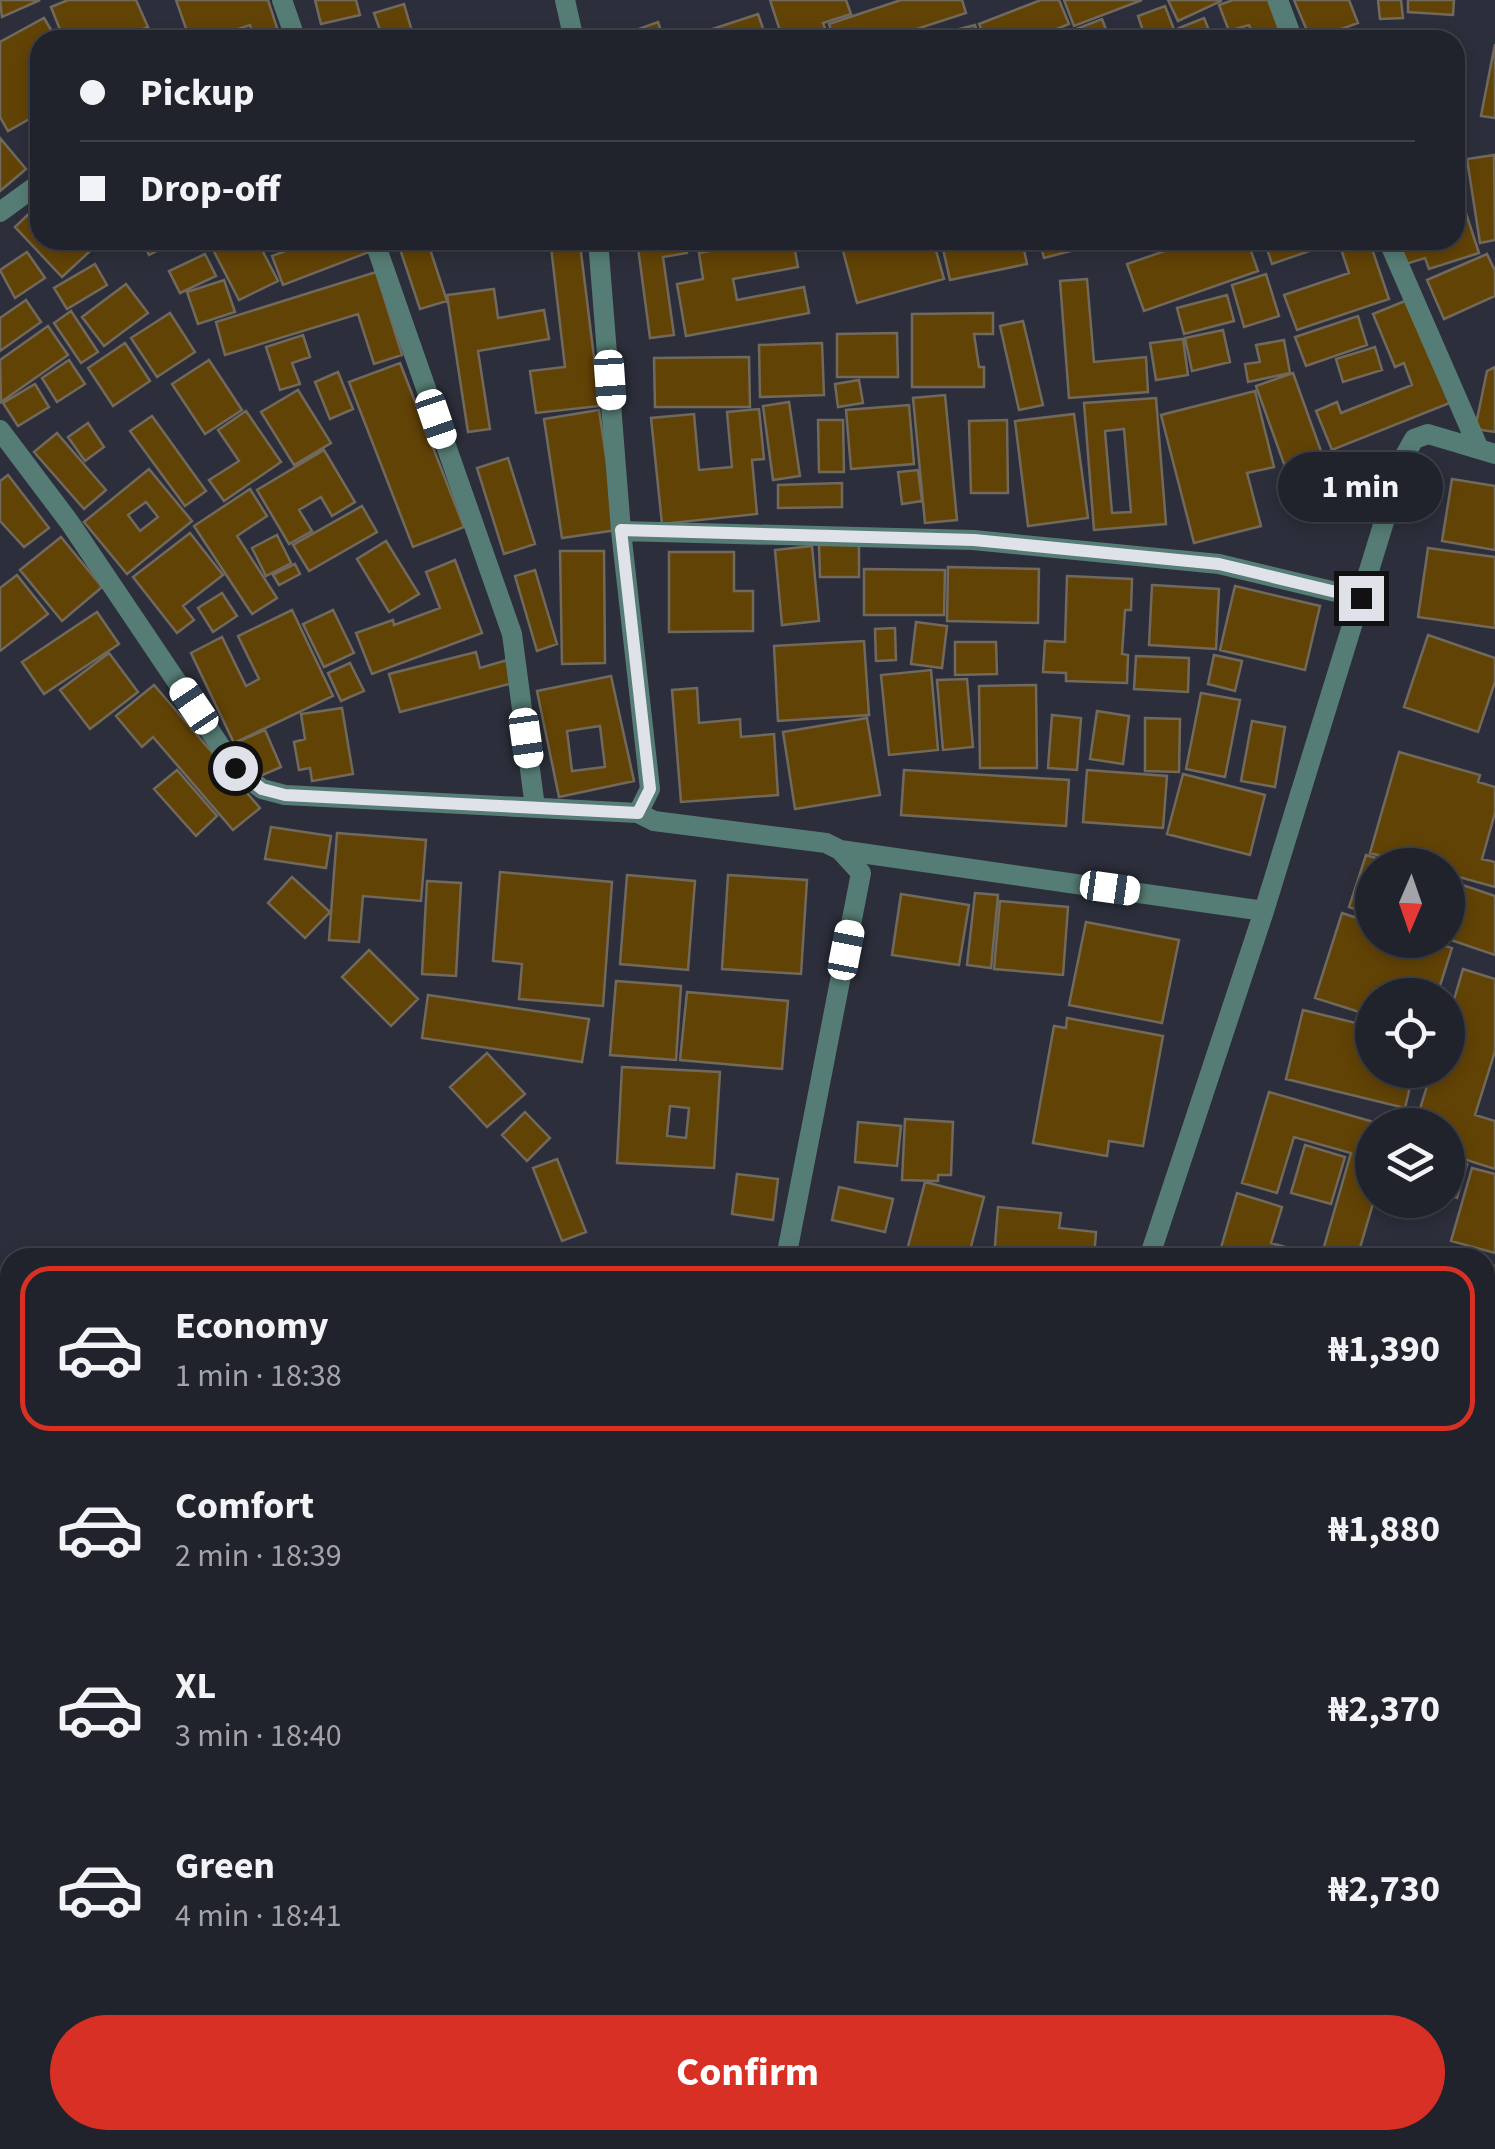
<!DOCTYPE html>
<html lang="en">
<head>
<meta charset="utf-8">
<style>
	body { margin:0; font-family:"Source Sans 3",sans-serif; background:#2d2f38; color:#f1f3f6; height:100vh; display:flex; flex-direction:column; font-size:38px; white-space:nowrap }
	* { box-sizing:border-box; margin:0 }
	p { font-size:32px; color:#a2a4a9 }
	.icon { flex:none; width:55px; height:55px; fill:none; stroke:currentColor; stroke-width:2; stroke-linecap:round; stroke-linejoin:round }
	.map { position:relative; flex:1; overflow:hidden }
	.panel { position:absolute; left:0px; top:1248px; width:1495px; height:902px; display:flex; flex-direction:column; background:#21232c; border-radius:30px 30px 0 0; box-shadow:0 5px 15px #0003,0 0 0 2px #3e4048 }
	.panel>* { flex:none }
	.hud { position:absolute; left:30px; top:30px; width:1435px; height:220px; border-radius:30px; box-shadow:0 5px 15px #0003,0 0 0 2px #3e4048; display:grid; align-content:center; height:220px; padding:0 50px; background:#21232c }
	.needle { width:65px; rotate:182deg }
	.fabs { position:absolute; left:1355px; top:848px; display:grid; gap:20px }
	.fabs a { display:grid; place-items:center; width:110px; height:110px; border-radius:50%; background:#21232c; box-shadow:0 5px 15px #0003,0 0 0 2px #3e4048; font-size:50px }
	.end { position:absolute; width:45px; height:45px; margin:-22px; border:12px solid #e0e2ea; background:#111; box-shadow:0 0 0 5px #111 }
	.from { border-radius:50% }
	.bubble { position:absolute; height:70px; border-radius:35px; background:#21232c; box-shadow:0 5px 15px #0003,0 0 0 2px #3e4048; font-size:32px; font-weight:700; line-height:70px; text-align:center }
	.car { position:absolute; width:30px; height:60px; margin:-30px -15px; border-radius:12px; box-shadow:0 0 8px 2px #0007; background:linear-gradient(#fff 24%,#345 0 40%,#fff 0 76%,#345 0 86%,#fff 0) }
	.hud b { display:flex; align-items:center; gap:35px; height:95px; font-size:38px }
	.hud b+b { border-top:2px solid #3e4048 }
	.hud i { width:25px; height:25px; background:#f1f3f6 }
	ul { padding:18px 0 0; list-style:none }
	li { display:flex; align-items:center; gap:30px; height:165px; margin:0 20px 15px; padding:0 30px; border:5px solid transparent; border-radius:30px }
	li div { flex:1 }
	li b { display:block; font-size:38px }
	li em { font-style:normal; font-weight:700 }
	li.current { border-color:#d93025 }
	li>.icon { width:90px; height:90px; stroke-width:1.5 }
	.action { display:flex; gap:20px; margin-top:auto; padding:20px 50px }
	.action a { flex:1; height:115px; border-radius:60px; background:#d93025; color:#fff; font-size:40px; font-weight:700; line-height:115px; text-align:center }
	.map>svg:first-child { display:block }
	.building { fill:#624306; stroke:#71695c; stroke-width:2.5; fill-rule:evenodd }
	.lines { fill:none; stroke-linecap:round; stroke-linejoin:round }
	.minor { stroke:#567d75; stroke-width:20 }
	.route { stroke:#e0e2ea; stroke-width:12 }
</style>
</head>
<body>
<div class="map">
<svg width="1495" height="2149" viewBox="0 0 1495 2149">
	<rect width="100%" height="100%" fill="#2c2f3b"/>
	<path class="building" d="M0,0H40L2,17Z
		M68,0H136L148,27L118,40H64L51,7Z
		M176,0H268L281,40H255L250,25L205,40H190Z
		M315,0H356L360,15L321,24Z
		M770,0H846L851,14L823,23L829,40H783Z
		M901,0H962L966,13L883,40H834L829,24Z
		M1041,0H1059L1069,24L1030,40H986L979,24Z
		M1064,0H1142L1074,26Z
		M1168,0H1221V1L1178,21Z
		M1233,0H1268L1283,40H1255L1249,25L1229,31L1219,5Z
		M1294,0H1349L1358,23L1311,40Z
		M1378,0H1401L1403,18L1380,19Z
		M1408,0H1454L1453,15L1408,12Z
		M404,4L411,28L382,36L374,13Z
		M1165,6L1178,40H1146L1138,16Z
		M758,14L767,40H679Z
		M44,18L57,40H40V113L8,131L0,117V42Z
		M1204,18L1213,40L1231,32L1234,40H1184L1179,28Z
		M1102,19L1110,40H1074L1071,31Z
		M658,22L664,40H617L616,37Z
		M975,25L979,40H916Z
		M1495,44V118L1481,116Z
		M0,138L26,169L0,191Z
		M1494,155L1495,240L1480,243L1467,159Z
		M1459,192L1479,253L1429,269L1425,258L1406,264L1398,240H1455V193Z
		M40,203V240H102L62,277L15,227Z
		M142,240H178L149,255Z
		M208,240H257L278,281L239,300Z
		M315,240H365L369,252L283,285L272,256Z
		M397,240H427L447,301L420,309Z
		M637,240H685L687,253L663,257L674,335L650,338Z
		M767,240H793L798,267L733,279L737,300L804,287L809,313L686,336L677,284L703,279L699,253Z
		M840,240H933L944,279L857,303Z
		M941,240H968L969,243L1022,240L1027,264L950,280Z
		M1039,240H1080L1082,248L1044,258Z
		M1197,240H1247L1258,271L1144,311L1127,264Z
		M1264,240H1318L1321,247L1272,264Z
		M1338,240H1369L1389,299L1297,330L1284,295L1349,273Z
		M580,244L600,406L536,413L530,371L565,367L551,247Z
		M27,252L45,278L15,298L0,270Z
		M205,254L216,276L180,293L169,271Z
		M1487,254L1495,271V296L1444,319L1427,280Z
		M95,264L107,285L67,309L54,288Z
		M376,272L402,355L374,364L358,314L225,355L216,322Z
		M1266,274L1279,316L1244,327L1232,285Z
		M1087,279L1094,362L1146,357L1148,392L1069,398L1060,281Z
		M224,280L235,312L198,324L187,292Z
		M126,284L148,313L104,346L82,317Z
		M494,289L498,318L544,310L549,339L478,351L490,429L468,432L447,295Z
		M1227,295L1234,321L1184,334L1177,308Z
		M1410,299L1452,402L1332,450L1316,411L1337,402L1341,413L1412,385L1404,363L1395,367L1373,314Z
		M26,300L41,322L0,351V318Z
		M71,311L98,352L81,363L54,323Z
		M170,313L195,352L157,377L131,338Z
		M993,313V334H974L979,367H984V387H912V314Z
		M1358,316L1367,345L1306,366L1295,337Z
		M1023,321L1043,405L1019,410L1000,326Z
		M48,326L68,355L1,402L0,360Z
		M1223,330L1230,362L1192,371L1185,338Z
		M897,333L898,377H837V334Z
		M303,335L310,357L292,363L300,384L280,390L266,347Z
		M1183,339L1188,375L1156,380L1150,343Z
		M1284,340L1290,373L1248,382L1245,364L1260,362L1256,345Z
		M125,343L150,381L113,406L88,368Z
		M822,343L824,395L760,397L759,345Z
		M1375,347L1382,370L1343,382L1336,359Z
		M749,357L750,407H655L654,358Z
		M69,360L85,384L57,402L42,378Z
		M209,360L242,410L205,434L172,384Z
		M400,363L464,527L413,547L349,382Z
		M1495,367V432L1475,429L1487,371Z
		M338,372L353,409L330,419L315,382Z
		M1293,373L1321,451L1284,464L1256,386Z
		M859,380L863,403L838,407L835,384Z
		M35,384L49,407L18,426L3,403Z
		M298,390L331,443L294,465L261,412Z
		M1255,391L1274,467L1247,473L1261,526L1194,543L1161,415Z
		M945,395L957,520L925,523L913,398Z
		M1156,398L1166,524L1094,530L1084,403ZM1124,429L1131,512L1112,513L1105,431Z
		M789,402L800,476L773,480L763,406Z
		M909,405L914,464L851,469L846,410Z
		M759,409L764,459L752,460L757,514L662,524L651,418L694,414L699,470L732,467L727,412Z
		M599,410L617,530L562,538L544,419Z
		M246,411L281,462L224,501L209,480L239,461L218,430Z
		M1074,414L1088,518L1028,526L1015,421Z
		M152,416L206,491L185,506L130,431Z
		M818,420H843L844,472H819Z
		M1007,420L1008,493H971L969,421Z
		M88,423L104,447L85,461L68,437Z
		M57,433L106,490L84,509L34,452Z
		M324,450L355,502L332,516L321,497L299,510L312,531L289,544L257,490Z
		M508,458L535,544L504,554L477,468Z
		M149,469L192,521L127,574L84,522ZM146,502L158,517L140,531L128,515Z
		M918,470L922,501L902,504L898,472Z
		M8,475L49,528L24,547L0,521V481Z
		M1452,479L1495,486V550L1442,541Z
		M842,483V507L778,508V485Z
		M250,489L267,516L237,536L277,598L252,614L194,526Z
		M362,506L377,532L309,571L293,545Z
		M190,533L223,575L183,606L194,620L177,633L133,577Z
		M277,535L291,563L266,576L252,548Z
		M61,537L102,587L62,621L20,570Z
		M386,541L419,594L389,612L357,559Z
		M859,544V577H820L819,545Z
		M812,546L819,621L782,625L775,550Z
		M1428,548L1495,557V628L1418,617Z
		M560,551H604L605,663L562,664Z
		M669,552H734V591H753V631L669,632Z
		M455,560L482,633L372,674L356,633L393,620L394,625L440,608L426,572Z
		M295,564L300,574L279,585L273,575Z
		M948,567L1039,569L1038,623L947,621Z
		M864,569L945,570L944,615H864Z
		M535,570L557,644L537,651L515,576Z
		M17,575L48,614L0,651V588Z
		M1067,576L1132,579L1131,610H1125L1122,654L1128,655L1127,683L1066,681V673L1043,672L1045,641L1065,642Z
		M1152,585L1219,589L1216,649L1149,645Z
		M1235,586L1320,606L1305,670L1220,650Z
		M222,593L237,616L213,632L198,608Z
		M292,610L333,696L234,743L191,653L222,637L246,686L259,679L238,636Z
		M333,610L354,653L324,667L303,624Z
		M97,612L119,644L44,694L22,662Z
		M916,622L947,626L942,668L911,664Z
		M895,628L896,660L876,661L875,629Z
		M1428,635L1495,658V682L1478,732L1404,707Z
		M864,641L869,715L778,721L774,646Z
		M955,642H996L997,674L955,675Z
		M476,652L480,668L507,660L513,683L400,712L389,674Z
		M109,653L138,692L90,729L60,690Z
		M1214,655L1242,661L1235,691L1208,684Z
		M1136,656L1189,658L1188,692L1134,689Z
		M350,663L364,691L341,701L328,673Z
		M931,670L938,750L889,755L881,675Z
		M611,676L634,781L559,797L537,691ZM600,726L605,767L572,771L567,731Z
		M967,679L973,747L943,750L937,680Z
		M154,685L260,808L233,830L153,737L142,747L116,716Z
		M1036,685L1037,768H980L979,686Z
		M697,688L699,723L740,719L741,737L774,734L778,795L681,802L672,690Z
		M1201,693L1240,700L1225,777L1186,769Z
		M342,708L353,774L312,781L310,768L299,770L294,742L305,739L301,714Z
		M1097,711L1129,716L1123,764L1090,759Z
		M1052,715L1081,718L1077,770L1048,768Z
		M867,718L880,795L795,809L783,732Z
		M1145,718L1180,719L1179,772L1145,771Z
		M1252,721L1285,727L1275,787L1241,781Z
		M265,730L281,767L253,779L237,742Z
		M1399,752L1480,775L1478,782L1495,787V813L1482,859L1495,862V887L1448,874V865H1415L1370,853Z
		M177,770L217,816L196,836L154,789Z
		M904,770L1069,780L1066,826L901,815Z
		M1087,770L1167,776L1163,828L1083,822Z
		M1183,774L1265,795L1250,855L1167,834Z
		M271,827L331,836L326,868L265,859Z
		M337,833L426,840L421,901L363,896L359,942L329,940Z
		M1366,855L1399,865H1372V915L1349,907Z
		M500,872L612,882L603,1006L519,999L522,964L493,961Z
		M627,875L695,881L688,970L620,964Z
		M728,875L807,880L801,974L722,969Z
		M292,877L330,912L305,938L268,903Z
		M1448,880L1495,896V955L1448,939Z
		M427,881L461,883L456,976L422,974Z
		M975,893L998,895L991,968L967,965Z
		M901,894L969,905L959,965L892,955Z
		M1000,901L1068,907L1063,975L994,969Z
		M1342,913L1372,923V940H1426L1452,948L1437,995H1372V1016L1315,998Z
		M1086,922L1179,940L1162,1023L1069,1005Z
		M369,950L418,999L391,1026L342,977Z
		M1463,969L1495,979V1051L1475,1115L1495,1121V1169L1448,1154V1125H1415L1432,1070H1448V1020Z
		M616,981L681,986L676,1060L610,1055Z
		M687,992L788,1001L782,1069L680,1060Z
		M428,995L589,1019L582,1062L422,1038Z
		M1303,1010L1372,1027V1070H1414L1405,1108L1286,1079Z
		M1067,1018L1163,1036L1143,1146L1109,1141L1107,1156L1033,1143L1054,1026L1066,1028Z
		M487,1053L525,1094L487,1127L450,1087Z
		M622,1067L720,1072L714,1168L617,1163ZM670,1106L689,1108L686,1138L667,1136Z
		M1269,1092L1384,1125H1372L1374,1200L1357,1258H1218L1237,1193L1282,1207L1271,1243L1321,1257L1351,1153L1294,1137L1277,1193L1242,1183Z
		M525,1112L550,1138L527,1161L502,1135Z
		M905,1119L953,1122L951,1175H938V1181L902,1180Z
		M858,1122L901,1126L897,1166L855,1162Z
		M1305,1145L1345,1157L1331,1204L1291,1193Z
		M1448,1158L1467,1164L1457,1198L1448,1195Z
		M557,1159L586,1232L562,1241L533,1168Z
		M1472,1168L1495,1174V1253L1451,1241Z
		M737,1174L778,1179L773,1220L732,1214Z
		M925,1182L984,1197L968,1258H905Z
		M839,1187L893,1199L885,1232L832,1220Z
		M998,1207L1061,1213L1059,1228L1096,1232L1094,1258H994Z
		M1485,1262L1495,1266V1293L1485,1323Z
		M1491,1836L1495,1838V1955L1485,1952V1851Z
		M1485,1979L1495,1983V2063L1485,2059Z"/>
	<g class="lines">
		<path class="minor" d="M282,0L296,40
			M565,0L574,40
			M1278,0L1293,40
			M0,212L40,183
			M374,240L512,634L535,807
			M598,240L621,531L650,789L638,813L654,821L826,843L840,850L861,873L786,1258
			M1388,240L1479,449
			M0,430L70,523L235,768L262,789L285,795L638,813
			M621,531L973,540L1219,564L1361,598
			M840,850L1264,911
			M1149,1258L1264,911L1404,457L1414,439L1428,434L1495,454
			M1485,1437L1495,1409
			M1376,2140L1388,2149"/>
	</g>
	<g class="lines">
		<path class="route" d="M235,768L262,789L285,795L638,813L650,789L621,530L974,540L1219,564L1361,598"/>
	</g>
</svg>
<div class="fabs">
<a><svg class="needle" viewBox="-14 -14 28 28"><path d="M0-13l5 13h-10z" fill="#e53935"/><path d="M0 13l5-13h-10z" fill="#a2a4a9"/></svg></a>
<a><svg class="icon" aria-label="locate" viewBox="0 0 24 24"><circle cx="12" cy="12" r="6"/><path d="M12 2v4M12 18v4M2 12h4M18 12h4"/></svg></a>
<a><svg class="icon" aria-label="layers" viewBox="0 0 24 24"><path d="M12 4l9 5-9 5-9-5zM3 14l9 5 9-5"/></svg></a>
</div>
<i class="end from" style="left:235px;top:768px"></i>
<i class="end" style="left:1361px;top:598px"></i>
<div class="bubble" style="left:1278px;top:452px;width:165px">1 min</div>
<i class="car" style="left:610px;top:380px;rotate:176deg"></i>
<i class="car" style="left:436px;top:419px;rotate:161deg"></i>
<i class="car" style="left:194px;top:706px;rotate:326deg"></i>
<i class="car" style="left:526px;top:738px;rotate:172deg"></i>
<i class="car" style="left:1110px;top:888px;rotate:98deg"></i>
<i class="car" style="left:846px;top:950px;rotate:11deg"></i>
<div class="hud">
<b><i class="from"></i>Pickup</b>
<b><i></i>Drop-off</b>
</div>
<section class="panel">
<ul>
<li class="current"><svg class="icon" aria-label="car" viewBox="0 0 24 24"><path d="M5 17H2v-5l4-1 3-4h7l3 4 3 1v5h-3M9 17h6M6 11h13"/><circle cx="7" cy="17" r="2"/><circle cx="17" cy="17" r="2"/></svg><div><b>Economy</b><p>1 min · 18:38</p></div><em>₦1,390</em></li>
<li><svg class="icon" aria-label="car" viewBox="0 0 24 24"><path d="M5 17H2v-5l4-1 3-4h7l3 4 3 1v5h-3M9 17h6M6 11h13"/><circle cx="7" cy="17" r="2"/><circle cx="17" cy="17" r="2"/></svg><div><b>Comfort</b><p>2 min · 18:39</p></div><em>₦1,880</em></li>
<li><svg class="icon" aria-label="car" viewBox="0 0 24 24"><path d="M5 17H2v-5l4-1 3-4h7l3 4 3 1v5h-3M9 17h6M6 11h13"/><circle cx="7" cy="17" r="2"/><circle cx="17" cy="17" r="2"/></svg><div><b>XL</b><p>3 min · 18:40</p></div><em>₦2,370</em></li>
<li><svg class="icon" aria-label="car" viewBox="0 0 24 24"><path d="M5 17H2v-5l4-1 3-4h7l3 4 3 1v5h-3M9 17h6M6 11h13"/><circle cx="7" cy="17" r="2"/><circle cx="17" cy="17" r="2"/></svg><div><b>Green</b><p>4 min · 18:41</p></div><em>₦2,730</em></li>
</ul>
<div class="action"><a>Confirm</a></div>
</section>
</div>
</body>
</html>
